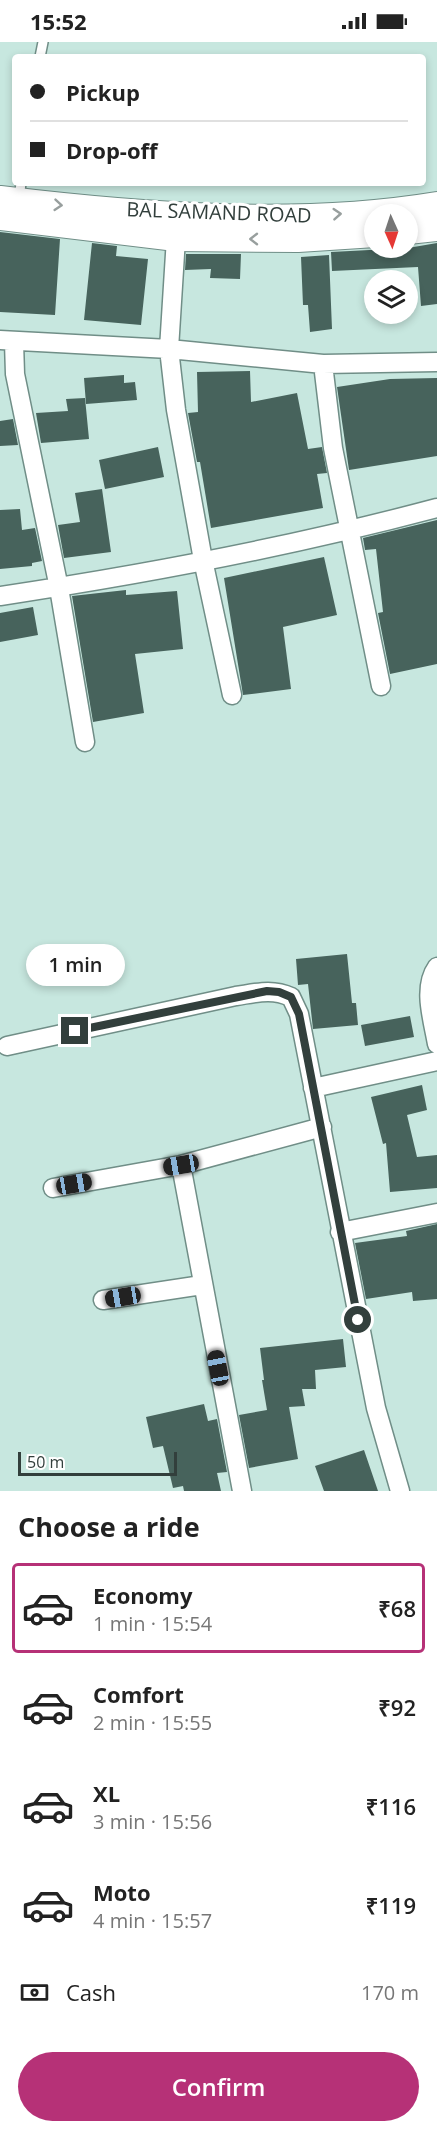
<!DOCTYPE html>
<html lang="en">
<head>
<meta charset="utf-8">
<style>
	body { margin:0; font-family:"Open Sans",sans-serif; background:#f6f6f6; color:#222; height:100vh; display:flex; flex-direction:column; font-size:22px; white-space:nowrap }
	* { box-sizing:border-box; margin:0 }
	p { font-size:20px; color:#767676 }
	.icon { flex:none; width:33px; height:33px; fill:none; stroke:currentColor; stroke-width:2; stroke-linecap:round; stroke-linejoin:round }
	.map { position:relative; height:1449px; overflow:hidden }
	.side { display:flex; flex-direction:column; background:#fff; flex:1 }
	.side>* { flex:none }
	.top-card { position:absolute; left:12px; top:12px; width:414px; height:132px; border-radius:6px; box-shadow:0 3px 9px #0003; display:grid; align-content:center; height:132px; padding:0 18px; background:#fff }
	.needle { width:39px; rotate:177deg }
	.tools { position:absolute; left:364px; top:162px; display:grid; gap:12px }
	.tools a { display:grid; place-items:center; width:54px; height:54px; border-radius:50%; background:#fff; box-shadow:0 3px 9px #0003; font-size:30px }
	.scale { position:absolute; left:18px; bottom:15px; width:159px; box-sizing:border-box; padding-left:6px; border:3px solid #323f3c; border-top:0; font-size:16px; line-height:21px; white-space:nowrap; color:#323f3c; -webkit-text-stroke:4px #fff; paint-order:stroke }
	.end { position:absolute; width:27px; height:27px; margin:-14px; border:8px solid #323f3c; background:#fff; box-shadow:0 0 0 3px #fff }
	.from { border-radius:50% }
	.bubble { position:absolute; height:42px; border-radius:21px; background:#fff; box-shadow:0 3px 9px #0003; font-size:20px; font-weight:600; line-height:42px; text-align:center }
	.car { position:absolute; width:18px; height:36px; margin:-18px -9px; border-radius:8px; box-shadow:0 0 4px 2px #0007; background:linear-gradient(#222 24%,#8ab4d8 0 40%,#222 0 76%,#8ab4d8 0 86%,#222 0) }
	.top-card b { display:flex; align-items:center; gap:21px; height:57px; font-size:22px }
	.top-card b+b { border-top:2px solid #e0e0e0 }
	.top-card i { width:15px; height:15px; background:#222 }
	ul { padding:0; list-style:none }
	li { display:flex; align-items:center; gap:18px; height:90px; margin:0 12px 9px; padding:0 6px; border:3px solid transparent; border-radius:6px }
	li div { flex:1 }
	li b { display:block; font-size:22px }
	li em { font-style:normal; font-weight:600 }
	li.on { border-color:#b63177 }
	li>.icon { width:54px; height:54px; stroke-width:1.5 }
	h2 { padding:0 18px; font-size:27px; line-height:72px }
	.pay { display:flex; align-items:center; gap:15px; height:66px; padding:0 18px; font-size:22px }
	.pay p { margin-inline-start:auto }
	.button { display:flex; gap:12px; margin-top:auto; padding:12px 18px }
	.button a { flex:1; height:69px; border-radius:36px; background:#b63177; color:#fff; font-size:24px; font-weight:600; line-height:69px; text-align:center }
	.status { display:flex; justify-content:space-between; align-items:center; height:42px; padding:0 30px; background:#fff; direction:ltr }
	.status svg { height:16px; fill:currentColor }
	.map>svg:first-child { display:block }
	.building { fill:#47635c }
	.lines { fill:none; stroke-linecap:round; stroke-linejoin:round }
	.service-casing { stroke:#708e87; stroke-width:12 }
	.minor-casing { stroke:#708e87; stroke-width:21 }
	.secondary-casing { stroke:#708e87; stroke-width:28 }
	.service { stroke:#fff; stroke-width:9 }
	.minor { stroke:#fff; stroke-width:18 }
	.secondary { stroke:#fff; stroke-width:26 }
	.oneway { stroke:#989f9e }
	.route { stroke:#323f3c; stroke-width:8 }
	.labels { text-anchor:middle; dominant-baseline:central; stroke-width:6; stroke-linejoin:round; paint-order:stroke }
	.street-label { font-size:20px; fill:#323f3c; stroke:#fff }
</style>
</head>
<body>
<div class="status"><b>15:52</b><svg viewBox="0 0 49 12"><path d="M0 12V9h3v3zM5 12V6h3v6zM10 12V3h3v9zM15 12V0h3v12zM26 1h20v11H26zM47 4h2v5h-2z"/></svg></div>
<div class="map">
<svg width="437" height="1449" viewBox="0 0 437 1449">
	<rect width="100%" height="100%" fill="#c7e7df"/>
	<path class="building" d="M0,190L60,197L55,273L0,270Z
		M92,201L117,204L116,214L148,217L141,283L84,278Z
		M437,201V262L421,264L418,225L332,229L331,210L408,206Z
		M186,212H241L240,237L210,236L211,227L185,228Z
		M329,213L332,287L310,290L308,263H303L301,215Z
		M250,329L251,360L297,351L308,407L322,405L327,431L317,432L323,466L211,486L200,420H197L188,371L198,370L197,330Z
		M124,333V341L135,340L137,358L86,362L84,336Z
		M437,336V414L349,428L337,345L390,337Z
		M85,356L89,397L41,401L36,371L68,369L66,357Z
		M13,377L18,403L0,404V379Z
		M158,405L164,435L105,447L99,418Z
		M102,447L111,510L64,516L58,483L80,480L75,451Z
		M20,467L22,488L35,486L42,519L32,521V524L0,527V468Z
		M437,478V622L390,632L378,571L383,570L376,507L365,508L363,496Z
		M324,515L337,573L283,585L291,647L243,653L224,536Z
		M126,548V553L177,549L183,607L135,612L144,671L93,680L72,554Z
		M33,565L38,593L0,600V571Z
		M347,912L352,961H356L358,983L313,987L308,942L298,943L296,917Z
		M410,974L414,995L365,1004L361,983Z
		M422,1043L427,1068L407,1073L417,1115L437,1113V1146L390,1150L386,1101L383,1102L371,1055Z
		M437,1182V1257L413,1259L412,1250L366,1257L355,1201L407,1194L406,1189Z
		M343,1297L346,1325L315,1328L316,1347H302L305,1364L289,1365L298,1417L249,1426L239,1373L267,1368L262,1338H264L260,1306Z
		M204,1362L208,1379L217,1377L227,1430L217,1431L221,1449H184L183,1444L173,1446L163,1404L153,1406L146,1375Z
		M364,1408L378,1449H324L315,1424Z"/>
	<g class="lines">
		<g class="service-casing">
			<path id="service" d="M40,15L43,0
				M19,157L21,141"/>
		</g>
		<g class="minor-casing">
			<path id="minor" d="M176,196L169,307L176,368L203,518L232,653
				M0,298L169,307L323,322L437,320
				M14,300L15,332L59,546L85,700
				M323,322L333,406L381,644
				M0,554C147,532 294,504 437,466
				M437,925C422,946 433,978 437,1002
				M7,1004L236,954C256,951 272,946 291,955L299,972L376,1366L400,1449
				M313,1046L437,1019
				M181,1123L322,1085
				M53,1146L181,1123L242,1449
				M340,1190L437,1171
				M103,1258L202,1243"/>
		</g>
		<g class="secondary-casing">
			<path id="secondary" d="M0,157C140,174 297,186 437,163
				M0,175L176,196L298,197L375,192
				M408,189L437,186"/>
		</g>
		<use href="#service" class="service"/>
		<use href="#minor" class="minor"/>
		<use href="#secondary" class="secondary"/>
	</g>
	<defs><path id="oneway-chevron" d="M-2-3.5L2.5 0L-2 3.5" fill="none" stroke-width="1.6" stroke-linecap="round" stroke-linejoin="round" transform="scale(1.5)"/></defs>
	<g class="oneway">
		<use href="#oneway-chevron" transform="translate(58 163) rotate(5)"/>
		<use href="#oneway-chevron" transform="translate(337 172) rotate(-4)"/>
		<use href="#oneway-chevron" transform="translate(254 197) rotate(-180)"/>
	</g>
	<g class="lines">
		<path class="route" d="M75,989L267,949L279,950L291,955L299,972L358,1278"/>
	</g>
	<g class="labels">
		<g class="street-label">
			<text transform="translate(219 170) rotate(2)">BAL SAMAND ROAD</text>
		</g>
	</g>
</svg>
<div class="tools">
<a><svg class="needle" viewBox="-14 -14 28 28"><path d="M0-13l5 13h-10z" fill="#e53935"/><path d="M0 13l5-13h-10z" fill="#767676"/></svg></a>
<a><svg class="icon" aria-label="layers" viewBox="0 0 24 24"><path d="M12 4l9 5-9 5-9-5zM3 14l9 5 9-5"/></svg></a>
</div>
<div class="scale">50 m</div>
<i class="end from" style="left:358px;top:1278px"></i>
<i class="end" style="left:75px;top:989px"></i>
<div class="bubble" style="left:26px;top:902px;width:99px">1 min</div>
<i class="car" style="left:181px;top:1123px;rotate:260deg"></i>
<i class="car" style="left:74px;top:1142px;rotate:80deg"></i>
<i class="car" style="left:123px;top:1255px;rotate:261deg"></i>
<i class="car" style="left:218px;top:1326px;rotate:349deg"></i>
<div class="top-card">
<b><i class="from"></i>Pickup</b>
<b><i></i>Drop-off</b>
</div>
</div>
<section class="side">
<h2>Choose a ride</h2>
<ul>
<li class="on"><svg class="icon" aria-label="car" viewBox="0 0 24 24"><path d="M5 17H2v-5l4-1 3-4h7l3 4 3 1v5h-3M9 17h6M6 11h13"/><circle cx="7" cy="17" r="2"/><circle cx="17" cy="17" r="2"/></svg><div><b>Economy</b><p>1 min · 15:54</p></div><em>₹68</em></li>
<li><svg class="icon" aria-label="car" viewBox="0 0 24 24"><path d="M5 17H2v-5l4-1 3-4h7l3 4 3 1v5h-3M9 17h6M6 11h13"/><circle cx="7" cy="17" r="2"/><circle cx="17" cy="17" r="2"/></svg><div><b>Comfort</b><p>2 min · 15:55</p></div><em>₹92</em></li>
<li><svg class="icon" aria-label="car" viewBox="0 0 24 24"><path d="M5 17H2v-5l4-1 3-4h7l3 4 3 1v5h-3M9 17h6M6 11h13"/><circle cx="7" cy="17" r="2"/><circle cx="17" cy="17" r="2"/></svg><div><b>XL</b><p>3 min · 15:56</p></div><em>₹116</em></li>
<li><svg class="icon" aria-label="car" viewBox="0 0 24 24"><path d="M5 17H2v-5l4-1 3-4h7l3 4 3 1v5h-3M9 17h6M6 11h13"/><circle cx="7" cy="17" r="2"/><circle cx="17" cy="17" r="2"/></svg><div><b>Moto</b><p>4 min · 15:57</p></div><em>₹119</em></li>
</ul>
<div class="pay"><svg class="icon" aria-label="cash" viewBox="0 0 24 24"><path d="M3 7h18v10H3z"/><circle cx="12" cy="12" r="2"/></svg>Cash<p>170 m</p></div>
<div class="button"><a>Confirm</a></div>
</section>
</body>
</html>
